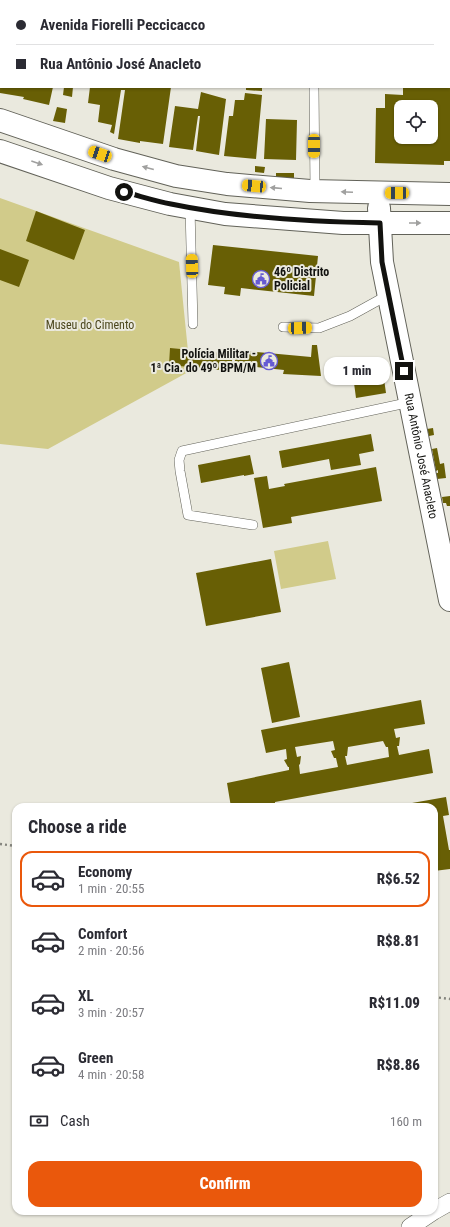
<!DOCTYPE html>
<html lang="en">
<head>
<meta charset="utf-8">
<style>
	body { margin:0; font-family:"Roboto Condensed",sans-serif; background:#f2f2f3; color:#2b2b33; height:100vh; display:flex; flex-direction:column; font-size:15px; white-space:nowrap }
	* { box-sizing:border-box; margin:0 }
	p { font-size:13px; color:#7c7c81 }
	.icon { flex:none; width:22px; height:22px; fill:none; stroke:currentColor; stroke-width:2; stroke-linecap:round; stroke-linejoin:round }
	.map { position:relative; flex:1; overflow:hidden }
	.panel { position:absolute; left:12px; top:803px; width:426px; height:412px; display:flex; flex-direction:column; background:#fff; border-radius:12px; box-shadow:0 1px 3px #0004 }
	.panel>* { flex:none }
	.banner { position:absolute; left:0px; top:0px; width:450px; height:88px; box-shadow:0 1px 3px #0004; display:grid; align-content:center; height:88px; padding:0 16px; background:#fff }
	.controls { position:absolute; left:394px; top:100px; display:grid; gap:8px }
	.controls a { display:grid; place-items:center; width:44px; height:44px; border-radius:8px; background:#fff; box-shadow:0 1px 3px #0004; font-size:20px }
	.end { position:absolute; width:18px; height:18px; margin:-9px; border:5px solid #12120f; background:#fff; box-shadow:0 0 0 2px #fff }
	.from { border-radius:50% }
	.bubble { position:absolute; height:28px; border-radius:12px; background:#fff; box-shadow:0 1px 3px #0004; font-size:13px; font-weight:800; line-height:28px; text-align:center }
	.car { position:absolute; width:12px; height:24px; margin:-12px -6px; border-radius:5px; box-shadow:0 0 3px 1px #0007; background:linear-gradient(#f5c518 24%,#345 0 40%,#f5c518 0 76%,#345 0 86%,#f5c518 0) }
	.banner b { display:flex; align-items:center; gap:14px; height:38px; font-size:15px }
	.banner b+b { border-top:1px solid #e1e1e2 }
	.banner i { width:10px; height:10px; background:#2b2b33 }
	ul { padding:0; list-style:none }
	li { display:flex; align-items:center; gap:12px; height:56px; margin:0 8px 6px; padding:0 8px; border:2px solid transparent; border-radius:12px }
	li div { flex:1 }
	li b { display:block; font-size:15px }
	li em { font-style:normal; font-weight:800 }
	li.active { border-color:#ea580c }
	li>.icon { width:36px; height:36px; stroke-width:1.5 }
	h2 { padding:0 16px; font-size:18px; line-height:48px }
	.pay { display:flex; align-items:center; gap:10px; height:44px; padding:0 16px; font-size:15px }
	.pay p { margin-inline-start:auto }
	.action { display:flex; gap:8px; margin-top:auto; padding:8px 16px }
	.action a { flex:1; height:46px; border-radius:12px; background:#ea580c; color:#fff; font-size:16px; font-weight:800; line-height:46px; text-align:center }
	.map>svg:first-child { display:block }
	.park { fill:#d1cb8a }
	.building { fill:#685f05; fill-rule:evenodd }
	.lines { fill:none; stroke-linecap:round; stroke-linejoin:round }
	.service-casing { stroke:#626259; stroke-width:10 }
	.minor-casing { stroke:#626259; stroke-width:18 }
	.secondary-casing { stroke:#626259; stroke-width:24 }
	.path { stroke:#85857e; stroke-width:2.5; stroke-dasharray:2 3; stroke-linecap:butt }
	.service { stroke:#fff; stroke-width:9 }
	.minor { stroke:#fff; stroke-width:17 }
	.secondary { stroke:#fff; stroke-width:22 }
	.oneway { fill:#a0a09f }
	.route { stroke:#12120f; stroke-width:5 }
	.labels { text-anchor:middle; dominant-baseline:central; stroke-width:4; stroke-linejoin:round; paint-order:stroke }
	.poi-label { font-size:12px; font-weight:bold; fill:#12120f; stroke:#eae9de; text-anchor:start }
	.park-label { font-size:12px; fill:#4b461c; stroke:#eae9de }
	.street-label { font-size:12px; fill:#12120f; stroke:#eae9de }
</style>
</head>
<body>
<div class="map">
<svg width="450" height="1227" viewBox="0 0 450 1227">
	<rect width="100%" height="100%" fill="#eae9de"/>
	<path class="park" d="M0,198L179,262L190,371L48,449L0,444Z
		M328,541L336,579L281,589L274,551Z"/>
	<path class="building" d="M0,87H53L49,105L23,99L24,97L0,93Z
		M64,87H73L72,97L63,95Z
		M90,87H171L163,144L140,141V143L118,139L125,90H121L114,134L110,132L112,125L98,122L100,105L88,103Z
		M246,87H262V91L246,90Z
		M403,87H450V161H444V165L375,163L376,108H385V94L403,95ZM401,107H431V137H401Z
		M201,92L226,99L219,155L196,151L200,116H198L193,150L169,147L175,106L198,109Z
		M245,93L262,95L256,159L224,156L229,116H233L235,100H244Z
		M57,107L67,109L65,123L53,121Z
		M266,119L297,120L296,160L264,159Z
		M255,166L265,167L264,173L255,172Z
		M276,173H294V179L276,178Z
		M36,211L85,230L74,260L26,241Z
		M213,245L318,256L314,296L241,288L240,296L224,294L225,287L208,285Z
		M0,249L29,260L19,287L0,280Z
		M312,345H317L321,376L283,374L284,370L256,367L255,371L234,369L236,350L311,357Z
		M170,348L222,353V351L233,353L231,369L220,368V370L169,365Z
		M384,379L386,393L356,398L354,383Z
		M433,428L434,435L429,436L427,429Z
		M371,434L374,451L359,454L361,465L331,470L329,459L282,468L279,451Z
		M437,448L440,464L444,463L446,478L437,479L436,473H438V470L436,471L432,449Z
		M250,455L254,474L244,476V475L201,483L198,465Z
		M376,467L382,501L291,517L292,523L263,528L254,478L267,476L269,489L285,486L284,484Z
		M450,496V506H447L446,503H443L442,497Z
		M271,559L281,612L206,626L196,573Z
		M289,662L300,717L272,723L261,668Z
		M421,700L425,724L394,729L396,738L400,737L399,746H397L399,755L429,749L433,773L275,802V803L255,807H231L227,783L289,770V767H288L284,760L287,759L286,749L266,753L261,730ZM333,741L335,750L331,751L334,758H336L338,767L300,774L299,765L300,764L301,756L297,757L295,747ZM383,741L386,747H388L389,757L347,765L345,756H347L348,747Z
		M446,797L449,815L443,816L449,850H450V869L434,871V807L395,806Z"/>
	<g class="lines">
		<g class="service-casing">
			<path id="service" d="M314,87L315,191
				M190,208L193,324
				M283,327L319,328L350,316L388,295
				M253,525L188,515L180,471L179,460L182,451L411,402"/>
		</g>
		<g class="minor-casing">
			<path id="minor" d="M167,0L174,1
				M449,20H450
				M434,1211L450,1202
				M410,1227L434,1211"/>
		</g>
		<g class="secondary-casing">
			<g id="secondary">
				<path d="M0,120L114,159L176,176L227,184L310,191L450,194"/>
				<path d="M0,151L109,188L170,204L225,214L343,223H450"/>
				<path id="s1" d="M379,208L382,262L450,600"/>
			</g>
		</g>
		<path class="path" d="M214,1V0
			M0,844L16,846
			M434,997L450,999"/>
		<use href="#service" class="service"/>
		<use href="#minor" class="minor"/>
		<use href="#secondary" class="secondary"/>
	</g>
	<defs><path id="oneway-solid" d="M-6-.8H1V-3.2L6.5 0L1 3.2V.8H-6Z"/></defs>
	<g class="oneway">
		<use href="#oneway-solid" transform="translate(37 163) rotate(19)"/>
		<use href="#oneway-solid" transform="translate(148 168) rotate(-165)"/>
		<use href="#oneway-solid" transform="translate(276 188) rotate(-175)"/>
		<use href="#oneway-solid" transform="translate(347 192) rotate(-178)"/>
		<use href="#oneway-solid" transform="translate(415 223)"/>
	</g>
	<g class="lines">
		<path class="route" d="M124,192C140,196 155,201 171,204C238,218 312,222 380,223L382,262L404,371"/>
	</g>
	<defs>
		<g id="civic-ring" transform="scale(0.9)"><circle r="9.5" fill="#eae9de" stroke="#665bd4" stroke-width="1.5"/><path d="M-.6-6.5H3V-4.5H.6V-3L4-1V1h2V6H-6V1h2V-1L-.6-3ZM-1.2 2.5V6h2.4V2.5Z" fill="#665bd4"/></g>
	</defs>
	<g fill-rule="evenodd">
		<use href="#civic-ring" x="261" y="279"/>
		<use href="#civic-ring" x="269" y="361"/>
	</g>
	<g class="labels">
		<g class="poi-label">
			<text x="274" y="272">46º Distrito<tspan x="274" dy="14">Policial</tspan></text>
			<text x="256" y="354" text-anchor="end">Polícia Militar -<tspan x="256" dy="14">1ª Cia. do 49º BPM/M</tspan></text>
		</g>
		<g class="park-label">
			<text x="90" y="325">Museu do Cimento</text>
		</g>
		<g class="street-label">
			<text stroke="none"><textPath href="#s1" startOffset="252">Rua Antônio José Anacleto</textPath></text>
		</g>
	</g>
</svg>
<div class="controls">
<a><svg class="icon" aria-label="locate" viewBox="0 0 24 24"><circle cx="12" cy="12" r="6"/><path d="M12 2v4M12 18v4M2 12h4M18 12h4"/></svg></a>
</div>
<i class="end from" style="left:124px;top:192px"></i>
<i class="end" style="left:404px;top:371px"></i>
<div class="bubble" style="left:324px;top:357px;width:66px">1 min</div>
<i class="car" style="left:314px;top:146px;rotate:180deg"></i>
<i class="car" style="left:100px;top:154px;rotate:289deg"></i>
<i class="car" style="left:254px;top:186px;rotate:275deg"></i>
<i class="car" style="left:397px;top:193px;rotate:270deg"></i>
<i class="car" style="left:192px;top:266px;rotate:358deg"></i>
<i class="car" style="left:300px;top:328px;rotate:88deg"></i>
<div class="banner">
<b><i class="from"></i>Avenida Fiorelli Peccicacco</b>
<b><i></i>Rua Antônio José Anacleto</b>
</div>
<section class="panel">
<h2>Choose a ride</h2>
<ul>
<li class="active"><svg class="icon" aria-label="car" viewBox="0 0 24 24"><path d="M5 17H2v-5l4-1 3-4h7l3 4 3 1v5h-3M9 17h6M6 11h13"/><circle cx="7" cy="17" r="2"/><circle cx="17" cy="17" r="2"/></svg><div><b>Economy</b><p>1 min · 20:55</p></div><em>R$6.52</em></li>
<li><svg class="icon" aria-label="car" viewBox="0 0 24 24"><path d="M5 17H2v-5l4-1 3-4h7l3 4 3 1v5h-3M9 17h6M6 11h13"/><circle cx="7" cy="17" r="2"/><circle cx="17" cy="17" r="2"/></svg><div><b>Comfort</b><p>2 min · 20:56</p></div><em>R$8.81</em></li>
<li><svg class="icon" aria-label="car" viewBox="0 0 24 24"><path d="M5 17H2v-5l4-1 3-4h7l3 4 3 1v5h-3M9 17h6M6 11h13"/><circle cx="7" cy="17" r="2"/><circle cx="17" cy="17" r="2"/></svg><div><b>XL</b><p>3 min · 20:57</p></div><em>R$11.09</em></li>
<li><svg class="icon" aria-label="car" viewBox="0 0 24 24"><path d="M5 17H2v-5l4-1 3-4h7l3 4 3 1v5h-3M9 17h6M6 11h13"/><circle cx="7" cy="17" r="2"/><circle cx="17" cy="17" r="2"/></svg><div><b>Green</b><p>4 min · 20:58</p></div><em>R$8.86</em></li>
</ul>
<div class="pay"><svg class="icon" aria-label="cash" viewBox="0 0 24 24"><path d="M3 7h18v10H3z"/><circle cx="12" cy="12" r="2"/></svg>Cash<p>160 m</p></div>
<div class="action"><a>Confirm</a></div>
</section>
</div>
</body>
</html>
